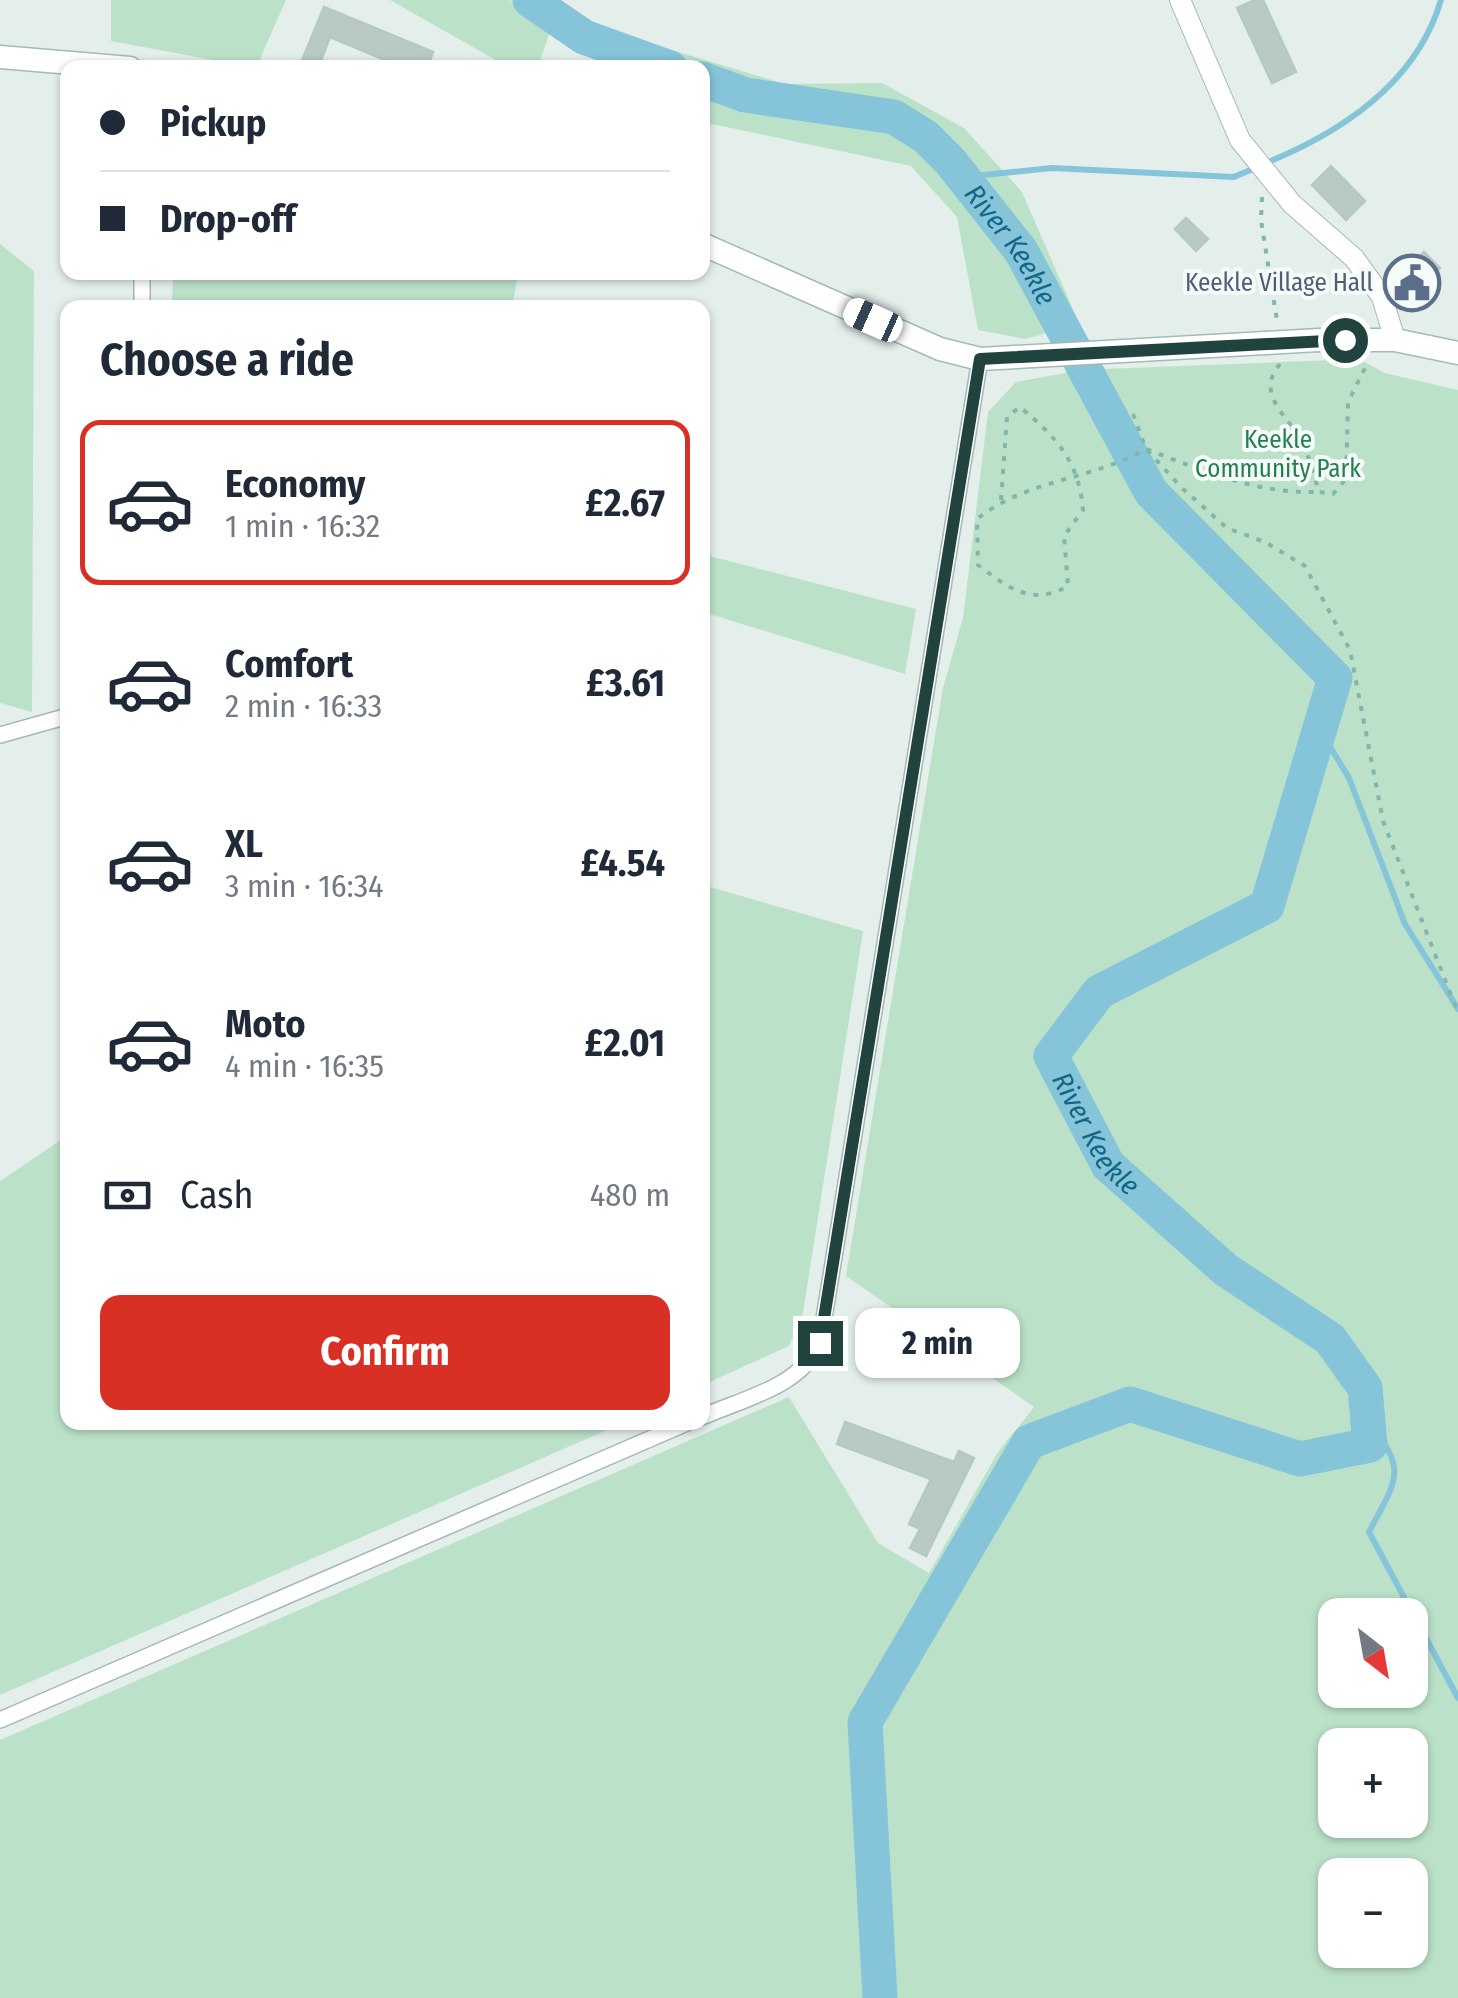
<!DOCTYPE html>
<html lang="en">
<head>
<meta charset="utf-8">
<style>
	body { margin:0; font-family:"Fira Sans Condensed",sans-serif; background:#f2f2f3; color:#1f2937; height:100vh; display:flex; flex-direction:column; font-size:38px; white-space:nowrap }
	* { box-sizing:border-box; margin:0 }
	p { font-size:32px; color:#747a83 }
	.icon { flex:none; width:55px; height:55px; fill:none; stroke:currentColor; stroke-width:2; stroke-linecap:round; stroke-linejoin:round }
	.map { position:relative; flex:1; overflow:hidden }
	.panel { position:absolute; left:60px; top:300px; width:650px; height:1130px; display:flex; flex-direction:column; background:#fff; border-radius:20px; box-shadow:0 2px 8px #0004 }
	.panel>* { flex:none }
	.banner { position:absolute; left:60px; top:60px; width:650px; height:220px; border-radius:20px; box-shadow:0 2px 8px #0004; display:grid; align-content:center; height:220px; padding:0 40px; background:#fff }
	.needle { width:65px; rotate:149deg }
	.fabs { position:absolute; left:1318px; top:1598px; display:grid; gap:20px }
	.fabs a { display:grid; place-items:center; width:110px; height:110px; border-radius:20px; background:#fff; box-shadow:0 2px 8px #0004; font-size:50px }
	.end { position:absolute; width:45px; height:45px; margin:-22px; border:12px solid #21433d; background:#fff; box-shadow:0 0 0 5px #fff }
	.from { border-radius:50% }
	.bubble { position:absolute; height:70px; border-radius:20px; background:#fff; box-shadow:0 2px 8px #0004; font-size:32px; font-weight:700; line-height:70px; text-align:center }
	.car { position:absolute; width:30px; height:60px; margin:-30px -15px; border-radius:12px; box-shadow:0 0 8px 2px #0007; background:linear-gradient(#fff 24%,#345 0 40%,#fff 0 76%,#345 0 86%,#fff 0) }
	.banner b { display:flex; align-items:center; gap:35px; height:95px; font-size:38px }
	.banner b+b { border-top:2px solid #e0e1e3 }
	.banner i { width:25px; height:25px; background:#1f2937 }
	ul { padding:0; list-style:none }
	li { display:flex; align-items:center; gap:30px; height:165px; margin:0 20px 15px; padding:0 20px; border:5px solid transparent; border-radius:20px }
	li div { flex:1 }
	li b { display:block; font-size:38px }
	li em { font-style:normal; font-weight:700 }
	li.active { border-color:#d93025 }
	li>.icon { width:90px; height:90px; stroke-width:1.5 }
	h2 { padding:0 40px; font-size:45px; line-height:120px }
	.pay { display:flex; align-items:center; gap:25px; height:110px; padding:0 40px; font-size:38px }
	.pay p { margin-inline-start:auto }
	.button { display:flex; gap:20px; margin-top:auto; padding:20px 40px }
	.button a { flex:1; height:115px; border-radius:20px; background:#d93025; color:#fff; font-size:40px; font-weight:700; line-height:115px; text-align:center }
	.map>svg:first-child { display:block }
	.green { fill:#bbe2c9; fill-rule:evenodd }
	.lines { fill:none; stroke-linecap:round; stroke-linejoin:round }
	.stream { stroke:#86c4d9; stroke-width:6 }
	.river { stroke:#86c4d9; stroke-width:35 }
	.building { fill:#b9cac5; stroke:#b5c9c3; stroke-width:2.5 }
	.minor-casing { stroke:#a6b8b3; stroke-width:18 }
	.tertiary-casing { stroke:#a6b8b3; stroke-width:22 }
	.secondary-casing { stroke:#a1bcb5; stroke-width:25 }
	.path { stroke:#81b6ab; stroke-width:4; stroke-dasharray:5 8; stroke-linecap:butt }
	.minor { stroke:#fff; stroke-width:15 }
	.tertiary { stroke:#fff; stroke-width:20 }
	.secondary { stroke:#fff; stroke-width:22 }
	.secondary-bridge-casing { stroke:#a1bcb5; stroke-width:25; stroke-linecap:butt }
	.secondary-bridge { stroke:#fff; stroke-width:22 }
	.route { stroke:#21433d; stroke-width:12 }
	.labels { text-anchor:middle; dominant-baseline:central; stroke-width:8; stroke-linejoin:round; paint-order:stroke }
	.service-label { font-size:25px; fill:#4e5e75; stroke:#f5fbf8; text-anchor:end }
	.park-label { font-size:25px; fill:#267f51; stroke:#f5fbf8 }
	.water-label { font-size:28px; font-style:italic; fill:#136786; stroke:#f5fbf8 }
</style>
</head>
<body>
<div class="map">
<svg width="1458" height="1998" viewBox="0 0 1458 1998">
	<rect width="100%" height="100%" fill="#e4efeb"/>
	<path class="green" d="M111,0H286L256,68L111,41Z
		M390,0H510L552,25L538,67H508Z
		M612,32L785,84L882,83L964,128L1022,192L1079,323L1026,339L978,330L957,217L911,166L703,122L702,68L618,67Z
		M0,244L34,271L32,712L0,703Z
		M173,273V272L518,273L512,308L172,307Z
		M1359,359L1385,373L1458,390V1998H0V1740L789,1397L878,1543L929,1573L998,1452L1034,1407L846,1276L943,688L963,618L988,412L1016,382L1103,366L1105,369ZM1335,1615H1410V1690H1335ZM1410,1745V1820H1335V1745ZM1335,1875H1410V1950H1335Z
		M702,554L916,609L905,674L703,612Z
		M703,885L863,931L803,1313L789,1346L703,1385Z
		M61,1140L68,1142V1422L623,1423L0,1695V1181Z"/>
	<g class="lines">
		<path class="stream" d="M1266,163C1342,132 1417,82 1441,0
			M963,177L1052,168L1234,177L1255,168
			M1320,730L1349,778L1405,924L1458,1009
			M1368,1423C1410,1470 1395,1482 1369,1532L1458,1698"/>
		<g class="river">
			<path d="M530,0L584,37L670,68"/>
			<path id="s1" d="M702,79L745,95L894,117L926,137L950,161L1021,251L1151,492L1335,678L1267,906L1099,992L1051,1056L1108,1165L1226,1270L1330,1339L1365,1388L1370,1445L1300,1459L1130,1404L1029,1442L865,1722L880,1998"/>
		</g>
	</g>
	<path class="building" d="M1255,0H1263L1296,72L1272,83L1237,8Z
		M324,7L433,52L427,68H404L330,37L318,68H299Z
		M1331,166L1365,201L1346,220L1312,185Z
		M1186,218L1208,239L1196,251L1175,229Z
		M1424,252L1440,268L1412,295L1388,270L1400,259L1409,267Z
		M845,1422L954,1462L959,1451L974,1458L926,1556L910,1548L920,1529L909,1524L931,1479L837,1444Z"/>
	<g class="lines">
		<g class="minor-casing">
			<path id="minor" d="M142,308V272
				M0,735L68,716
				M702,1417C745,1398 800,1387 820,1343L980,359
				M0,1720L689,1422"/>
		</g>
		<g class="tertiary-casing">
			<path id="tertiary" d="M1180,0L1240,140L1292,204L1354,258L1382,297L1395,340"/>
		</g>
		<g class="secondary-casing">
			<path id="secondary" d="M0,57L130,68
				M702,244L940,349L980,359L1265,343
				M1319,340H1395L1458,353"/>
		</g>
		<path class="path" d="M1262,197L1261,220L1277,321
			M1280,364C1255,393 1286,414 1300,439C1309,455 1314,475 1319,492L1333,494L1346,479L1348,402L1368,362
			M1133,414L1146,449L1182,488L1227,528L1265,542L1305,566L1350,650L1383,821L1458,1013
			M1001,500L1007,417L1020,407C1056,437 1079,461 1083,510L1064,536L1068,586C1032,607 1007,587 978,565L977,519C1027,479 1092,480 1146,449C1204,471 1257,494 1319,492"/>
		<use href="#minor" class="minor"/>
		<use href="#tertiary" class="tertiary"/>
		<use href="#secondary" class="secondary"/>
		<g class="secondary-bridge-casing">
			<path id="secondary-bridge" d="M1265,343L1319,340"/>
		</g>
		<use href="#secondary-bridge" class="secondary-bridge"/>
	</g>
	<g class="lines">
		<path class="route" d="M820,1343L980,359L1345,340"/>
	</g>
	<defs>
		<g id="civic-ring" transform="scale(2.875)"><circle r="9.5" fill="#f5fbf8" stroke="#5c6f8a" stroke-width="1.5"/><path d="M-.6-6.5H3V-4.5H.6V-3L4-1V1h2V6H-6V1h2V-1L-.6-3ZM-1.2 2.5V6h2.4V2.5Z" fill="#5c6f8a"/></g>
	</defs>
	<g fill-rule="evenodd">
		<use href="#civic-ring" x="1412" y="283"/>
	</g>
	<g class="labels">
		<g class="service-label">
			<text x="1373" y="283">Keekle Village Hall</text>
		</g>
		<g class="park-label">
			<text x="1278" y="440">Keekle<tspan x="1278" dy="29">Community Park</tspan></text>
		</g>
		<g class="water-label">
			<text stroke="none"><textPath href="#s1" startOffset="372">River Keekle</textPath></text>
			<text stroke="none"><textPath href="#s1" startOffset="1515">River Keekle</textPath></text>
		</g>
	</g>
</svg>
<div class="fabs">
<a><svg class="needle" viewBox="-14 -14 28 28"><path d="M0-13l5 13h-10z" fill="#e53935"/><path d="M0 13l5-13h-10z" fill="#747a83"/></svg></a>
<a>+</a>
<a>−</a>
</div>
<i class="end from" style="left:1345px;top:340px"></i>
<i class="end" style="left:820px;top:1343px"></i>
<div class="bubble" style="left:855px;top:1308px;width:165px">2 min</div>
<i class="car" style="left:873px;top:320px;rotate:294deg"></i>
<div class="banner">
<b><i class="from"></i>Pickup</b>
<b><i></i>Drop-off</b>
</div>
<section class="panel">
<h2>Choose a ride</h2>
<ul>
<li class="active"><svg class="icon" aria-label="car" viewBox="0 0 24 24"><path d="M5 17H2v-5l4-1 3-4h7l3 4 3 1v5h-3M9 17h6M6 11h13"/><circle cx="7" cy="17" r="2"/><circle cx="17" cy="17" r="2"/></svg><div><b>Economy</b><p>1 min · 16:32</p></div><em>£2.67</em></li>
<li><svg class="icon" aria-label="car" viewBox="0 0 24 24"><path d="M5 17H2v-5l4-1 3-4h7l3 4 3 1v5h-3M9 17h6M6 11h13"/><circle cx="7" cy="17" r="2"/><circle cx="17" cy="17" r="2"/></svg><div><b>Comfort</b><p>2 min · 16:33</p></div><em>£3.61</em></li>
<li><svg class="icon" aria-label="car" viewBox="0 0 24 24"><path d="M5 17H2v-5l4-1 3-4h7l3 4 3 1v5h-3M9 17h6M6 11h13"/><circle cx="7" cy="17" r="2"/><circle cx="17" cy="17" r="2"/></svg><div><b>XL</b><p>3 min · 16:34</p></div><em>£4.54</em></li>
<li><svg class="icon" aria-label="car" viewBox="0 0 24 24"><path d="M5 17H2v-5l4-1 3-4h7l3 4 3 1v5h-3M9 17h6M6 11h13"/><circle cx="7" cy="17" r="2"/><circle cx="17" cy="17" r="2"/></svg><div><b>Moto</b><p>4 min · 16:35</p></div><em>£2.01</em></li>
</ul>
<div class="pay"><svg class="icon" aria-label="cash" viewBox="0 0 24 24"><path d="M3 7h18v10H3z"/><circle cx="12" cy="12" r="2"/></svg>Cash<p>480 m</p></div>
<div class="button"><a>Confirm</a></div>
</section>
</div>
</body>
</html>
